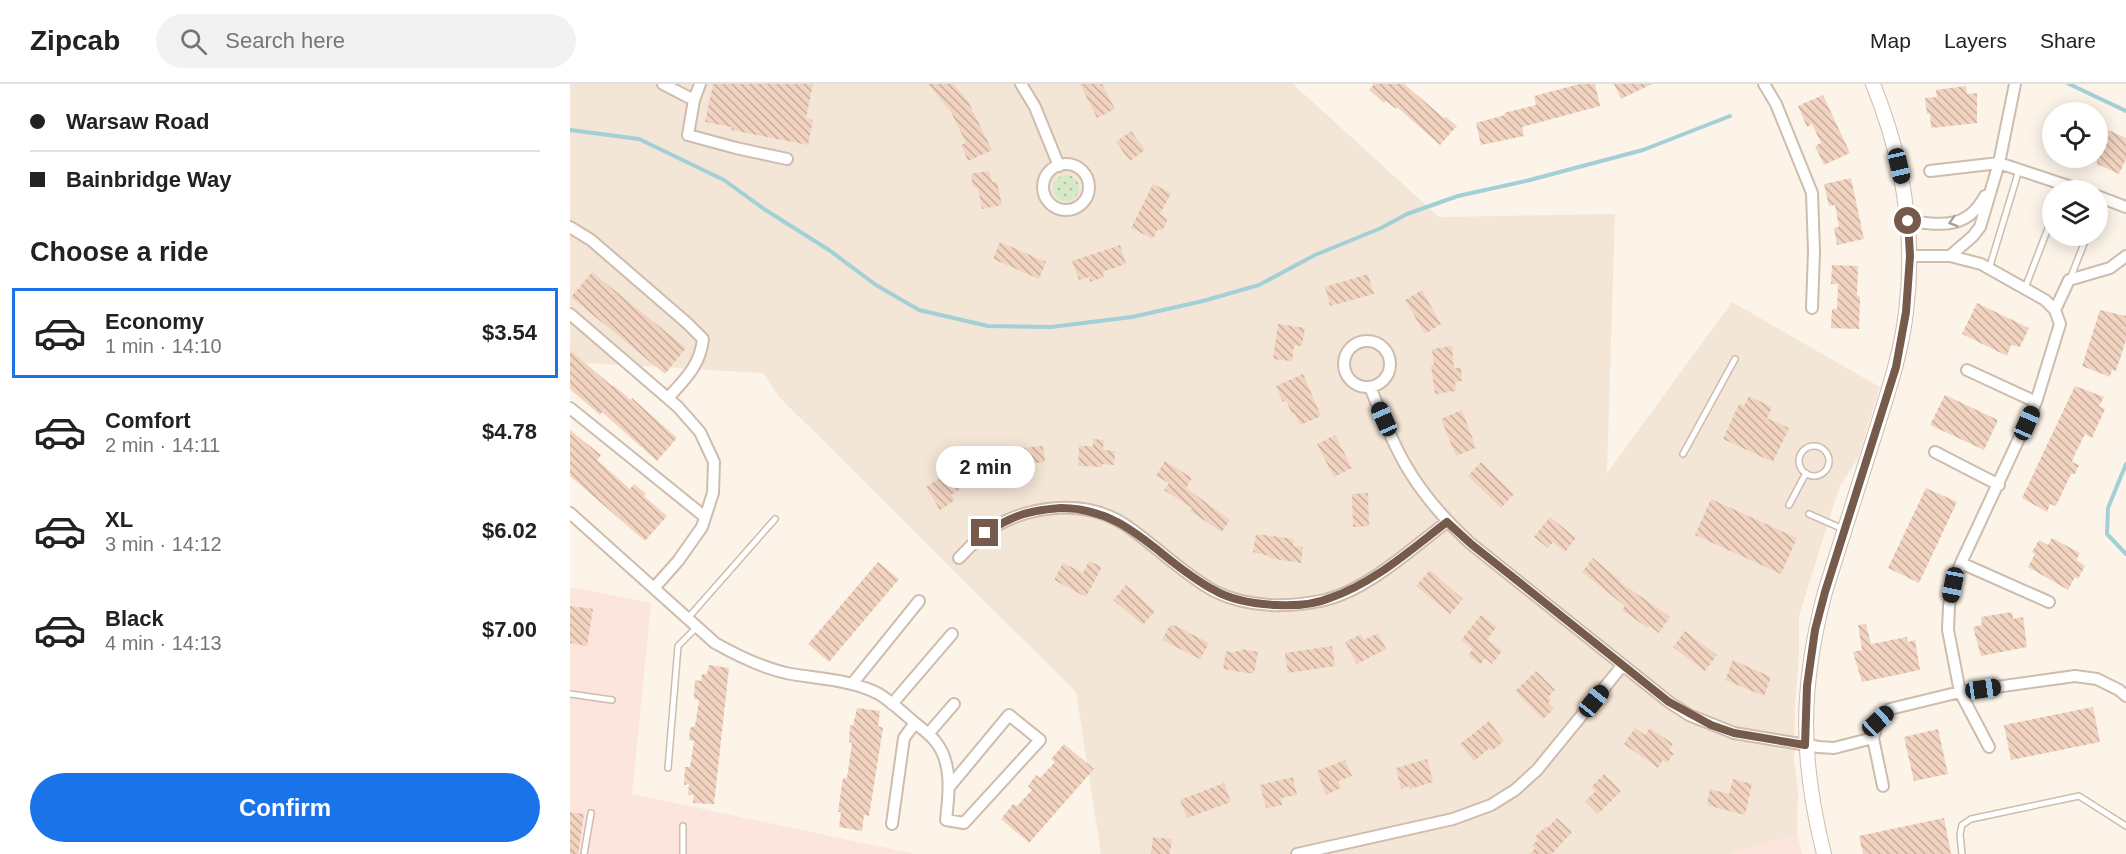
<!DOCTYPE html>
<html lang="en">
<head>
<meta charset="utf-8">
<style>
	body { margin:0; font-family:Helvetica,sans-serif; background:#f2f2f2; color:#222; height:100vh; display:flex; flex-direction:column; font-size:22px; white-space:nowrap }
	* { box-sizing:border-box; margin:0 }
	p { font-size:20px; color:#767676 }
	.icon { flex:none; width:33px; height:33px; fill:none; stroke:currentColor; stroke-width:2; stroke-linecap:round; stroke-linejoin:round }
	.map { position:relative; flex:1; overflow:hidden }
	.panel { display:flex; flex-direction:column; background:#fff; width:570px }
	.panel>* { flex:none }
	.top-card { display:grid; align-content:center; height:132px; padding:0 30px; background:#fff }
	.tools { position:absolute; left:1472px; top:18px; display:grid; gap:12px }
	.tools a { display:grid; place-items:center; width:66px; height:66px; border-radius:50%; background:#fff; box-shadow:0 3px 15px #0003; font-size:30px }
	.end { position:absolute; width:27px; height:27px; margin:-14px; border:8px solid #765b4c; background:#fff; box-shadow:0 0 0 3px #fff }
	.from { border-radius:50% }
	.bubble { position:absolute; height:42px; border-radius:21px; background:#fff; box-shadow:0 3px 15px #0003; font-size:20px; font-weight:800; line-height:42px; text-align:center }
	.car { position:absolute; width:18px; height:36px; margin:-18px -9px; border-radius:8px; box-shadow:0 0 4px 2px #0007; background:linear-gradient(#222 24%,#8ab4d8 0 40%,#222 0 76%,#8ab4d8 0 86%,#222 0) }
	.top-card b { display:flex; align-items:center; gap:21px; height:57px; font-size:22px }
	.top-card b+b { border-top:2px solid #e0e0e0 }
	.top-card i { width:15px; height:15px; background:#222 }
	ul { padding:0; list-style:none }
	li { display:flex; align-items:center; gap:18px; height:90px; margin:0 12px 9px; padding:0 18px; border:3px solid transparent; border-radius:0px }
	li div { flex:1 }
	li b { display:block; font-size:22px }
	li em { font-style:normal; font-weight:800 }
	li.active { border-color:#1a73e8 }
	li>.icon { width:54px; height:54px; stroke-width:1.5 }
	h2 { padding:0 30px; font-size:27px; line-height:72px }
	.button { display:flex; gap:12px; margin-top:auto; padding:12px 30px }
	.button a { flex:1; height:69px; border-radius:36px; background:#1a73e8; color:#fff; font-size:24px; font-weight:800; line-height:69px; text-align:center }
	header { display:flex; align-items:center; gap:36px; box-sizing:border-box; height:84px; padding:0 30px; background:#fff; border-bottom:2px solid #e0e0e0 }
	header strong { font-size:28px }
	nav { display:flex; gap:33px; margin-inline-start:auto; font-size:21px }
	.search { width:420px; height:54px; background:#f2f2f2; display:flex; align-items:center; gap:15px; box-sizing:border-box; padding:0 21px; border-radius:33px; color:#767676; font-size:22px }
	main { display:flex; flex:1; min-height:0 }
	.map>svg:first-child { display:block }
	.residential { fill:#f4e6d6 }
	.commercial { fill:#fce5dc }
	.grass { fill:url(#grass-dots) }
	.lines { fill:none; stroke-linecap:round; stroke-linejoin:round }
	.stream { stroke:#a3cfd7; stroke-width:4 }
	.building { fill:url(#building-back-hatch) }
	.service-casing { stroke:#cebcae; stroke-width:8 }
	.minor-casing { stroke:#cebcae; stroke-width:14 }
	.tertiary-casing { stroke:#cebcae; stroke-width:16 }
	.service { stroke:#fff; stroke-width:5 }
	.minor { stroke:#fff; stroke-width:10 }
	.tertiary { stroke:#fff; stroke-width:14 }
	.oneway { stroke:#ad9d94 }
	.route { stroke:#765b4c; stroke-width:8 }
</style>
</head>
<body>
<header>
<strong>Zipcab</strong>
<div class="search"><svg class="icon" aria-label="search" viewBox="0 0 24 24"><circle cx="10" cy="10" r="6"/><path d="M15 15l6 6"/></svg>Search here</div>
<nav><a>Map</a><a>Layers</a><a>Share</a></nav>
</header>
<main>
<section class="panel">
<div class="top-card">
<b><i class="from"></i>Warsaw Road</b>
<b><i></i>Bainbridge Way</b>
</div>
<h2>Choose a ride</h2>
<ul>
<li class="active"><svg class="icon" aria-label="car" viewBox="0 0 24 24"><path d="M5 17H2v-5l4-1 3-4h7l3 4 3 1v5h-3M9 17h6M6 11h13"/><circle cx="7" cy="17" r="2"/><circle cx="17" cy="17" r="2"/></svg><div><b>Economy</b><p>1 min · 14:10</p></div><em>$3.54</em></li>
<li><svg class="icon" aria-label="car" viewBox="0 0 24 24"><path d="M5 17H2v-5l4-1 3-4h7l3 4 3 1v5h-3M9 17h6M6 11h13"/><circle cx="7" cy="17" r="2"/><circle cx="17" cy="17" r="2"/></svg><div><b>Comfort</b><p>2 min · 14:11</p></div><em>$4.78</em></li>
<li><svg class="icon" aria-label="car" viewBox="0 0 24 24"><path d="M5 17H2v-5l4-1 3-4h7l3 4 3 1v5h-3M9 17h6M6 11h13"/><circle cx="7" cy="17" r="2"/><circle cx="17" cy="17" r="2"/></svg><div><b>XL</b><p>3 min · 14:12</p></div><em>$6.02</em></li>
<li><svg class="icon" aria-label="car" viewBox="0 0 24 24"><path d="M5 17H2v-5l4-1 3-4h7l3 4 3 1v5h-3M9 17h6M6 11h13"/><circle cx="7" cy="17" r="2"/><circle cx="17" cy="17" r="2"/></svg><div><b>Black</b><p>4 min · 14:13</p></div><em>$7.00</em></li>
</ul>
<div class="button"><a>Confirm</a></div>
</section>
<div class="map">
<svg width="1556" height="770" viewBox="0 0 1556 770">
	<defs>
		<pattern id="grass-dots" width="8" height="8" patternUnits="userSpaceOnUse" patternTransform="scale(1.5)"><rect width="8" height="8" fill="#d5eac6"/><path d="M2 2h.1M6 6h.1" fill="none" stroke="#b1c1a3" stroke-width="1.8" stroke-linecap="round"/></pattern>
		<pattern id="building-back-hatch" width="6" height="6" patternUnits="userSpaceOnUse" patternTransform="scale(1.5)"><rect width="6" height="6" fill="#f1d3c0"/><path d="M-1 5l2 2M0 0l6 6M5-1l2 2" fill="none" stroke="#c8ae9e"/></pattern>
	</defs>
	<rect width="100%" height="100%" fill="#fcf4e8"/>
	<path class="residential" d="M0,0H723L869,133L1045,130L1037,389L1162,218L1310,303L1288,374L1269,404L1229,532V568L1225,625L1224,676L1228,706L1227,750L1161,770H531L506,608L208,312L193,289L0,278Z"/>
	<path class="commercial" d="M0,503L81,519L62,710L345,770H0Z
		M1227,750L1232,770H1161Z"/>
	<path class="grass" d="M483 104a13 13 0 1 1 26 0a13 13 0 1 1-26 0Z"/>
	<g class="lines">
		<path class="stream" d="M1499,0L1556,27
			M0,46L69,55L154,96L194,125L259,166L306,201L349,226L418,242L481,243L562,233L633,217L689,201L745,171L811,144L837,130L888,112L956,97L1073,66L1160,32
			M1556,380L1538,424L1537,450L1556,470"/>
	</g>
	<path class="building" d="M143,0H243L236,34L243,36L238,61L162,46L161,43L135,38Z
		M358,0H384L398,17L422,66L398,77L391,61L396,59L381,28Z
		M510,0H532L545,25L527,34Z
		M804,0H834L874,34L876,33L887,42L870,61L827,23L826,25L816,17L814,19L799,6Z
		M1010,0H1025L1030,22L952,43L954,52L911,61L906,39L935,31L934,29L966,21L964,12Z
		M1044,0H1082L1051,15Z
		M1396,2L1397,10L1407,9V39L1361,44L1360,29L1357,30L1355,14L1367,13L1366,6Z
		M1253,11L1280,69L1254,81L1245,62L1251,59L1242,40L1237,43L1228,22Z
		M1527,41L1556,54V75L1549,90L1527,80Z
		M561,47L575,66L560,77L546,58Z
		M419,87L422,98H427L432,121L412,125L408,104L403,103L401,90Z
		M1281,94L1294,155L1267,161L1264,144L1269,143L1265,121L1259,122L1254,100Z
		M583,100L601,109L590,130L598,135L592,147L588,145L583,155L561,144Z
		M430,158L476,178L469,195L423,175Z
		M550,161L556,180L532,188L534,193L520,198L519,193L509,196L502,177Z
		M1262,181L1288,182L1287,211L1290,213L1289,245L1261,244L1262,225H1267L1268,200H1261Z
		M22,188L116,264L95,290L1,213Z
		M798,190L804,210L760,222L755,203Z
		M852,206L871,240L855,250L835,216Z
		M1407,219L1459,244L1450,263L1441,261L1437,272L1392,250Z
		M1530,226L1556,232V256L1546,287L1542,286L1540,293L1512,282Z
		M708,240L735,244L732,262L724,261L722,277L703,275Z
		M882,262L884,284H891L892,297L885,298L886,307L865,310L861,281L864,280L862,265Z
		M0,266L42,302L43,301L61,316L62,314L107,354L87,377L32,328L30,331L0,305Z
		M733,290L751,332L730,341L724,329L722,330L716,316L713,318L706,302Z
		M1505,302L1534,313L1529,322L1535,325L1522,354L1515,350L1505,370L1502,378L1509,381L1505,390H1501L1486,422L1480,420L1477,428L1452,414Z
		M1375,311L1428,336L1414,366L1360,341Z
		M1179,312L1202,323L1197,334L1219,344L1203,378L1153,355L1169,320L1174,322Z
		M892,326L906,364L886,372L871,335Z
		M0,346L31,371L27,376L60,405L64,400L76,410L74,412L97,432L75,457L0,392Z
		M765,351L782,384L764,393L747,360Z
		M523,355L534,356L533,366L545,367L544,381L532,380V383L508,382L509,362H523Z
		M473,362L475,378L439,382L437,368L450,367V364Z
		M595,377L622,394L616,404L660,436L652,448L620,427L622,424L594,406L599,399L586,392Z
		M911,378L944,410L931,424L898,392Z
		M384,385L395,402L381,411L385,416L370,426L356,403Z
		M1356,404L1387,418L1349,499L1318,484Z
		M798,409L799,442L783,443L782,410Z
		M1141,415L1227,454L1211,490L1125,451Z
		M980,433L1006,454L995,468L983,458L978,464L964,453Z
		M686,450L724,455L723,462L733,463L731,479L699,474L700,472L683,468Z
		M1482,454L1510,469L1506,476L1515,482L1508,495L1505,493L1498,506L1458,483L1465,470L1462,468L1469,456L1478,461Z
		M1023,474L1051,497L1050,498L1100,533L1089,549L1079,542L1078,544L1052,526L1055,522L1012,488Z
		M519,477L532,483L516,513L484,496L493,479L513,489Z
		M308,478L329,495L259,578L238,560Z
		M860,486L893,515L880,530L846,502Z
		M556,501L585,527L573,541L543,516Z
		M0,522L23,525L17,562L0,559Z
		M1442,528L1443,535L1453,533L1457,563L1411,572L1403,543L1412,541L1411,533Z
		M911,531L927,543L917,555L932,567L922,580L915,574L910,581L898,571L903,565L891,556Z
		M1296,540L1301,560L1337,553L1338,558L1345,556L1350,586L1292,598L1283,568L1292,566L1288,541Z
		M600,541L606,542L639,559L630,575L592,556Z
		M1115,547L1147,571L1135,587L1103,563Z
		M808,549L816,565L787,580L775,558L791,550L794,556Z
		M762,562L765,582L718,589L715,569Z
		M671,565L688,568L684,590L653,585L656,567L665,569L666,567H671Z
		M1163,576L1201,593L1194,612L1155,596Z
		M139,581L159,584L144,720L123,719L124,711H118L119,700L114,701L115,683H120L124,657L119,656L120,644L125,642L129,616L124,615L125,596L131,597L132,590H137Z
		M966,587L985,606L978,613L981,616L978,619L984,625L973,635L945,607Z
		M1523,623L1530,658L1441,676L1434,641Z
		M287,624L310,627L308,642L313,644L299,732L294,731L292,747L269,743L271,728H268L273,694H277L282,659L279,658L280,641L283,642Z
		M919,637L934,657L922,667L920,664L904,677L890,660Z
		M1065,644L1075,651L1080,644L1103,660L1099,666L1104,669L1097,679L1093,676L1088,684L1054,660Z
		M1368,645L1378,690L1344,697L1334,653Z
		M494,660L524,685L459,759L431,735L443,720L447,722L462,706L458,702L466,691L470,694L485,678L481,675Z
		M857,675L863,698L840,705L839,702L831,705L826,684Z
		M775,676L782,692L768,697L771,704L756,711L747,687Z
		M1034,690L1051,707L1028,730L1015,717L1026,707L1021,703Z
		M723,693L727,711L711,714L712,721L696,724L690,701Z
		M1163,695L1182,700L1175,731L1137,721L1140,705L1159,710Z
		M654,699L661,718L617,734L610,716Z
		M0,728L14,730L8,770H0Z
		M987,734L1002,748L982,770H960L965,764L962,761L968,756L965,753L975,743L977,744Z
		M1374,734L1381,770H1293L1289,752Z
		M583,753L602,755L600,770H581Z"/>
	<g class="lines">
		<g class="service-casing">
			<path id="service" d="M1527,128L1533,114
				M1419,185L1449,86
				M1500,195L1517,152
				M1455,204L1482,134
				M1229 377a15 15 0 1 1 30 0a15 15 0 1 1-30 0Z
				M1113,370L1165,275
				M1219,421L1236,389
				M1239,430L1273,445
				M118,534L205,435
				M0,610L42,616
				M98,684L108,562L127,543
				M14,770L21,729
				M113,770V742
				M1392,770L1390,750L1392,741L1401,735L1509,712L1556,742"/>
		</g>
		<g class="minor-casing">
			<path id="minor" d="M93,0L124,16
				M130,0L124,16L118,51L166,64L217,75
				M451,0L465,23L489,82
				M1194,0L1206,20L1242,109L1244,167L1242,224
				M473 103a23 23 0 1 1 46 0a23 23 0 1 1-46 0Z
				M1360,87L1429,79L1510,106
				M1527,112L1556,123
				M1338,137C1371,141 1397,146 1415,112
				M0,143L21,156L117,239L133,255C130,282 115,295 98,314
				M1339,172H1380L1411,180L1475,216L1485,226L1490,240L1466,318L1391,479L1383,501L1379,522L1378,546L1390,608L1419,663
				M1380,172L1403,152L1410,143L1429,79L1445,0
				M1485,226L1499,196L1540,184L1556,172
				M0,230L108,323L130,348L144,378L143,409L132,443L108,477L84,504
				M774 280a23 23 0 1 1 46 0a23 23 0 1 1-46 0Z
				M1397,286L1466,318
				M800,303C811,329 821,356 835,380C852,410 874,435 900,459L1099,618L1119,631L1164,649L1249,663L1264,664L1303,654L1308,637L1320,625L1390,608L1505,592L1527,595L1549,606L1556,612
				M0,324L135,433
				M1365,368L1429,401
				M0,429L145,559C168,572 190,583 216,589C246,595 281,595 309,610C322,618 333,629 345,639C351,644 360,650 365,657C383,678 379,711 376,736L394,739L470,656L439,631L380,702
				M389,474C397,466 406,456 415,449C455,421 515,413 557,442C587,463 612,489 644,507C678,524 719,524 755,516C799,505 842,464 877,438
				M1391,479L1479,518
				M282,600L349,517
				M322,620L382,550
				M358,650L384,620
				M1303,654L1313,702
				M322,740L334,654L345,639
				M727,770L883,735L921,721L945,706L967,686L1052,582"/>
		</g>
		<g class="tertiary-casing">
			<path id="tertiary" d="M1254,770C1230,675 1230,603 1255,508C1271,458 1287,407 1303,356C1316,314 1331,272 1336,228C1346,150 1332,72 1303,0"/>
		</g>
		<use href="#service" class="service"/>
		<use href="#minor" class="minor"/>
		<use href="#tertiary" class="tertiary"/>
	</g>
	<defs><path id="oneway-chevron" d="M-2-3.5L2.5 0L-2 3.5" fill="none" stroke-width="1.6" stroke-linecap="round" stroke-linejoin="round" transform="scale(1.5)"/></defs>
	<use class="oneway" href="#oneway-chevron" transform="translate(1383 138) rotate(163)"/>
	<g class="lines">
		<path class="route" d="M415,449C424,444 433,438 443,434C458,427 475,425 491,424C559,424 589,477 644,506C663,517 684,520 706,521C723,522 743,521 760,514C804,499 840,466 877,438L900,459L1099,618L1141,641L1164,649L1235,661L1237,602L1245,546L1255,508L1326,283L1336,228L1340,172L1338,137"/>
	</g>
</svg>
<div class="tools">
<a><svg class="icon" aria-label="locate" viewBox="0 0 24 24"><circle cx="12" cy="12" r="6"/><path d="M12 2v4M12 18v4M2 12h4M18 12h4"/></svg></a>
<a><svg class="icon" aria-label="layers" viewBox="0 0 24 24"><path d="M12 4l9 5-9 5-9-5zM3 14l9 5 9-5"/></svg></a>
</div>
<i class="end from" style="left:1338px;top:137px"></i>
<i class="end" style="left:415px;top:449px"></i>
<div class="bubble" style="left:366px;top:362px;width:99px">2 min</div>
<i class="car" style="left:1329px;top:82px;rotate:167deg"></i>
<i class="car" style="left:814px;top:335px;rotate:336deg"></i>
<i class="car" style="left:1457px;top:339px;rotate:24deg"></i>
<i class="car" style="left:1383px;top:501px;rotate:191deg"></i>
<i class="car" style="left:1413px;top:605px;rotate:82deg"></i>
<i class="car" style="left:1024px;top:617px;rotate:39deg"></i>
<i class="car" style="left:1308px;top:637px;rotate:47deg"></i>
</div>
</main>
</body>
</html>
